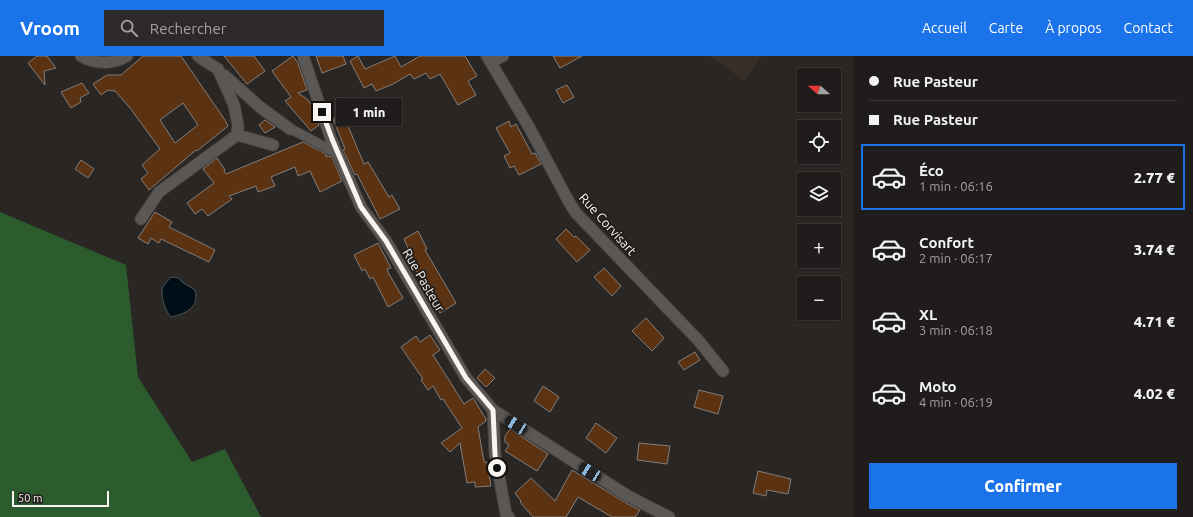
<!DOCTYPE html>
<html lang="fr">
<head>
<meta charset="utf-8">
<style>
	body { margin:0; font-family:Ubuntu,sans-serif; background:#2d2928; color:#f1f3f6; height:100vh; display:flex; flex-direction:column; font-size:15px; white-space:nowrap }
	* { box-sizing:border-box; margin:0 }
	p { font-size:13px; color:#a2a1a3 }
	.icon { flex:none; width:22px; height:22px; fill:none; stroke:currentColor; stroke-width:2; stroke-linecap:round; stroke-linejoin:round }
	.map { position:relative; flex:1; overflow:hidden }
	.drawer { display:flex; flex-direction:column; background:#201c1b; width:340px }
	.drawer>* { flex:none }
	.hud { display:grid; align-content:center; height:88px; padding:0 16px; background:#201c1b }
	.needle { width:26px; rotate:290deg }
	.buttons { position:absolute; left:797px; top:12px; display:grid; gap:8px }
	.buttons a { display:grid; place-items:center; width:44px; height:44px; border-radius:0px; background:#201c1b; box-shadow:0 1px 3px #0004,0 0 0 1px #3d3a3a; font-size:20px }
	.scale { position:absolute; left:12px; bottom:10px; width:97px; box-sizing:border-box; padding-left:4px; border:2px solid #f7f4f2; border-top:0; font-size:11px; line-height:14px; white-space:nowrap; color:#f7f4f2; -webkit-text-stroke:3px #201d1a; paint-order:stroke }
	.end { position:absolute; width:18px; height:18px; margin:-9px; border:5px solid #f7f4f2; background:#111; box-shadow:0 0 0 2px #111 }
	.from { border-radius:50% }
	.bubble { position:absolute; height:28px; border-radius:0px; background:#201c1b; box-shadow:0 1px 3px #0004,0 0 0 1px #3d3a3a; font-size:13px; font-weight:800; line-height:28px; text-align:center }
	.car { position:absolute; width:12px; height:24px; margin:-12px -6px; border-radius:5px; box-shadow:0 0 3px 1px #0007; background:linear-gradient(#222 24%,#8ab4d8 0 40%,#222 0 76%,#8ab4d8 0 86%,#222 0) }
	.hud b { display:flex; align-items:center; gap:14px; height:38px; font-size:15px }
	.hud b+b { border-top:1px solid #3d3a3a }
	.hud i { width:10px; height:10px; background:#f1f3f6 }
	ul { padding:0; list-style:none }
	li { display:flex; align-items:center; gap:12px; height:66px; margin:0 8px 6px; padding:0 8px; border:2px solid transparent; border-radius:0px }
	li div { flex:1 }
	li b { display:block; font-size:15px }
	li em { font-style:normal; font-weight:800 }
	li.selected { border-color:#1a73e8 }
	li>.icon { width:36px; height:36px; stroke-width:1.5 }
	.primary-button { display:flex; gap:8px; margin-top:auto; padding:8px 16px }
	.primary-button a { flex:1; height:46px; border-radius:0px; background:#1a73e8; color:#fff; font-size:16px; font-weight:800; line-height:46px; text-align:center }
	header { display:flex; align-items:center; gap:24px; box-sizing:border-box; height:56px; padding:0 20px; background:#1a73e8; color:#fff }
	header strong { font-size:19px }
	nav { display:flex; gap:22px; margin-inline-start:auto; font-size:14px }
	.search { width:280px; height:36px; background:#2d2928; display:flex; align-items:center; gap:10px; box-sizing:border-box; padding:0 14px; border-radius:0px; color:#a2a1a3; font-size:15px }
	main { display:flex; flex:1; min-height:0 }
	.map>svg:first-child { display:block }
	.built { fill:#372e27 }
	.green { fill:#2c5b2e }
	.water { fill:#000f17; stroke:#4a5459 }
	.building { fill:#5b3312; stroke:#837e7b; fill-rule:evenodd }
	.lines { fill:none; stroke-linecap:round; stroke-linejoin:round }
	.pedestrian-casing { stroke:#45413f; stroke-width:11 }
	.minor-casing { stroke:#45413f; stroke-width:13 }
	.tertiary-casing { stroke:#45413f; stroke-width:13 }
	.pedestrian { stroke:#5b5754; stroke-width:9 }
	.minor { stroke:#5b5754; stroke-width:11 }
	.tertiary { stroke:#5b5754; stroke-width:11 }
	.route { stroke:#f7f4f2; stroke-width:5 }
	.labels { text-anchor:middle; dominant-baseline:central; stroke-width:3.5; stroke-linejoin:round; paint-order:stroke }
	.street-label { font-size:13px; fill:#f7f4f2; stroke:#201d1a }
</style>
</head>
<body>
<header>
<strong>Vroom</strong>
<div class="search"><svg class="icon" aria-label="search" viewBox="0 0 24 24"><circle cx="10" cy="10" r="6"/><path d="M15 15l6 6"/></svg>Rechercher</div>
<nav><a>Accueil</a><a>Carte</a><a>À propos</a><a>Contact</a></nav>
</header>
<main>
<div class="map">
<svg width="853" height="461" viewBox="0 0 853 461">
	<rect width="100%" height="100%" fill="#2a2624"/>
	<path class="built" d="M709,0H762L745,25Z"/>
	<path class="green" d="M0,156L126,209L138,321L192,406L225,393L261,461H0Z"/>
	<path class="water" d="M171,221L179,222L182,226L195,234C200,252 185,258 171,261C166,257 161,241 162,234C163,229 168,225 171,221Z"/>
	<path class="building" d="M37,0H47L56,12L44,15L45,29L28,7Z
		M143,0H181L225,64L228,70L197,95L196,94L149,134L141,123L148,117L142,109L160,93L130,52L115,35L108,34L101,39L93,28L107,19H121ZM183,47L198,69L175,87L160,64Z
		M224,0H254L265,15L247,28Z
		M293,0L298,7L307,34L298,37L308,44L312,50L319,69L311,75L285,45L291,41L272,15Z
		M316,0H343L346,8L322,17Z
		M358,0L365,13L395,0L401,11L420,0H465L477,20L468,25L476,39L458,49L440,18L430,23L426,17L414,23L410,18L393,28L376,35L372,28L364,32L350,5Z
		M553,0H582L560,12Z
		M82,27L89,37L80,42L81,46L71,52L61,36Z
		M567,29L574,41L563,47L556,34Z
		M343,58L364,108L368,106L389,141L392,139L400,153L380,163L357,118L355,119L343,94L345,93L333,63Z
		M265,64L275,71L265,77L259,69Z
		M509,65L511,71L516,68L532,98L535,97L541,108L519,119L514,110L510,112L504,100L510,97L496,72Z
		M303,86L326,98V101L328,100L332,101L342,125L320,136L310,115L298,120L295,111L271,121L275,130L258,136L256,130L229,140L232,143L208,160L202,153L195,158L187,147L214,127L203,113L217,102L225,114L224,115L226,118Z
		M81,104L94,113L88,122L75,113Z
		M155,156L172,166L169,171L215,194L209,206L161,183L159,187L151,182L148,188L138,182Z
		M566,173L574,181L576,180L590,194L577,206L556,183Z
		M418,175L427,193L425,194L456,247L440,257L412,207L414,206L404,183Z
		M378,187L391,212L387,213L389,218L403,242L388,251L373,221L370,223L365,213L362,215L354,199Z
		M604,212L621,230L612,240L594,221Z
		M646,262L664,282L652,295L632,275Z
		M430,279L440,294L433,299L464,348L473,342L486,363V365L478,371L484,406H487L491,430L475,431V426L467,427L460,387L450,396L441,387L462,372L443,343L441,344L433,330L428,334L421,324L423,323L401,291L416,280L420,286Z
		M695,296L700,304L684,314L678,306Z
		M485,313L495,322L486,331L477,322Z
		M543,330L559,341L550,356L534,345Z
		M699,334L723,340L718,358L694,351Z
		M596,367L617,382L606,397L586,382Z
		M510,373L548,398L537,415L505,395L509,389L505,386V380Z
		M639,387L670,390L667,408L637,404Z
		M572,414L628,448L640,454L635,461H612L578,441L566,461H533L520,446L521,445L515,437L531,422L555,445Z
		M758,415L791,423L788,438L767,434L766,440L753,437Z"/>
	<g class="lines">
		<g class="pedestrian-casing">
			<path id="pedestrian" d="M290,73C307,80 321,90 338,98"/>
		</g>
		<g class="minor-casing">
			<path id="minor" d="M81,0C95,8 112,9 127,0
				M198,0L202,3L218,13L234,49L238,69L237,79
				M487,0L529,71L569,146L576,157L698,284L723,315
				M491,6L503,0
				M224,19L260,51L290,73
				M141,163L159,136L237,79L273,89
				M493,354L628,440L669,461"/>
		</g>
		<g class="tertiary-casing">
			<path id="tertiary" d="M303,0L331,83L361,151L386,185L466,322L493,354L495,398L506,458L509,461"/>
		</g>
		<use href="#pedestrian" class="pedestrian"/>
		<use href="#minor" class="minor"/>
		<use href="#tertiary" class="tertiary"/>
	</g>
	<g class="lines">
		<path class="route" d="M322,56L332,83L361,151L386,185L466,322L493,354L495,398L497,412"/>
	</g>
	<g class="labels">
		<g class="street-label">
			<text transform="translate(608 168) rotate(48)">Rue Corvisart</text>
			<text transform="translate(424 224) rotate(60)">Rue Pasteur</text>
		</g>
	</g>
</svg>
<div class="buttons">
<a><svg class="needle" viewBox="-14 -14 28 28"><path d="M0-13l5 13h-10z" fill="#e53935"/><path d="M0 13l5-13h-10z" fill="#a2a1a3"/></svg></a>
<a><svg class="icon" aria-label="locate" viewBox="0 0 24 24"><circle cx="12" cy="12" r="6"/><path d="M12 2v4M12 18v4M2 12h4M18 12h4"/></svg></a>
<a><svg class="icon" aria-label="layers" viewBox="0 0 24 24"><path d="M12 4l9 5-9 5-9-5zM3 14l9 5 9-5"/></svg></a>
<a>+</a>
<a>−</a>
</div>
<div class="scale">50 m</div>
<i class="end from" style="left:497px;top:412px"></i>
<i class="end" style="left:322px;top:56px"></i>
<div class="bubble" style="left:336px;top:42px;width:66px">1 min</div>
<i class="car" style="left:516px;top:369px;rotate:302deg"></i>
<i class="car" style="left:590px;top:416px;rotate:302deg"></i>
</div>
<section class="drawer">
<div class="hud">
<b><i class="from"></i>Rue Pasteur</b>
<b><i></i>Rue Pasteur</b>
</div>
<ul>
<li class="selected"><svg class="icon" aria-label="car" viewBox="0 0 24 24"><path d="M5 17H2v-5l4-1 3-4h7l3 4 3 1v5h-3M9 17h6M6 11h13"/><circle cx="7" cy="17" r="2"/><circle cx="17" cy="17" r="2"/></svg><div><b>Éco</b><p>1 min · 06:16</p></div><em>2.77 €</em></li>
<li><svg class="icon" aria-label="car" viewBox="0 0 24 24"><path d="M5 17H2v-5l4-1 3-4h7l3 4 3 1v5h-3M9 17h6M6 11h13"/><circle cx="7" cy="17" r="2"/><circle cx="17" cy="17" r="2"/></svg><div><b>Confort</b><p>2 min · 06:17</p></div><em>3.74 €</em></li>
<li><svg class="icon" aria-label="car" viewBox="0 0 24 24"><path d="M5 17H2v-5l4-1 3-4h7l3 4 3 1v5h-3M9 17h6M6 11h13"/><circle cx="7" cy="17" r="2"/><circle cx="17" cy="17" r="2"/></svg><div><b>XL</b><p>3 min · 06:18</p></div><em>4.71 €</em></li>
<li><svg class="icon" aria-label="car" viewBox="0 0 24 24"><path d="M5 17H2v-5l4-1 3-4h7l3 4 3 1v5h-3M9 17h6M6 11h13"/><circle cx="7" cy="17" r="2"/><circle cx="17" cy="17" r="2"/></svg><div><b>Moto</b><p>4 min · 06:19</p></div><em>4.02 €</em></li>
</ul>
<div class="primary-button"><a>Confirmer</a></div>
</section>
</main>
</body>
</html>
